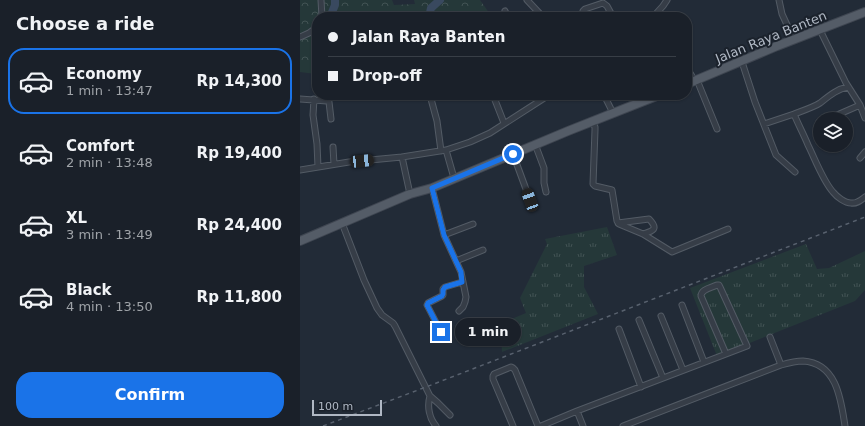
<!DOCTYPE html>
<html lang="en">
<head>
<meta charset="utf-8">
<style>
	body { margin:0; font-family:"DejaVu Sans",sans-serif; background:#232831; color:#f1f3f6; height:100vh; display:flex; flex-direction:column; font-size:15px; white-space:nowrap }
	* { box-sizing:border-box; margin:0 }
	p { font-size:13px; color:#9fa3a8 }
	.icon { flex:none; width:22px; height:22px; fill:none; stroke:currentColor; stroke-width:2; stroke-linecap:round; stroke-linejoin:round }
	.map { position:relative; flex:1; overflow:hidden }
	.drawer { display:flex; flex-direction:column; background:#1a2029; width:300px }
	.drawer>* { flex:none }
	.banner { position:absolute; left:12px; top:12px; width:380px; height:88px; border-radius:16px; box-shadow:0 1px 3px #0004,0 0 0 1px #383e46; display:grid; align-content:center; height:88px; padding:0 16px; background:#1a2029 }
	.buttons { position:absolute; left:513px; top:112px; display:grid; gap:8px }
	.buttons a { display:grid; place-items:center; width:40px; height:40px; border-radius:50%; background:#1a2029; box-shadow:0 1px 3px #0004,0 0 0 1px #383e46; font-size:20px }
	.scale { position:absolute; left:12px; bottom:10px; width:70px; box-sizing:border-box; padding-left:4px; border:2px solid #b0b8c4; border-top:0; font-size:11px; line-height:14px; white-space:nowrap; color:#b0b8c4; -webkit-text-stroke:3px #1b222c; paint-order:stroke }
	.end { position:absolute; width:18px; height:18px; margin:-9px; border:5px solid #1a73e8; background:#fff; box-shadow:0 0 0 2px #fff }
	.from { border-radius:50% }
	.bubble { position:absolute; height:28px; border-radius:14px; background:#1a2029; box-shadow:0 1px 3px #0004,0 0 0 1px #383e46; font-size:13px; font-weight:700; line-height:28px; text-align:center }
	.car { position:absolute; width:12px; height:24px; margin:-12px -6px; border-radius:5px; box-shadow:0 0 3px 1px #0007; background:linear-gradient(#222 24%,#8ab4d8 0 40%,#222 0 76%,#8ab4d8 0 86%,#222 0) }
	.banner b { display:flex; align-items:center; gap:14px; height:38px; font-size:15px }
	.banner b+b { border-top:1px solid #383e46 }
	.banner i { width:10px; height:10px; background:#f1f3f6 }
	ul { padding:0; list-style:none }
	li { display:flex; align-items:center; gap:12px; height:66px; margin:0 8px 6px; padding:0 8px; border:2px solid transparent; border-radius:16px }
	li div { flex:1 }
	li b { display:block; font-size:15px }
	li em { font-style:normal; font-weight:700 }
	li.active { border-color:#1a73e8 }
	li>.icon { width:36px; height:36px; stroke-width:1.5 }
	h2 { padding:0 16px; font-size:18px; line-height:48px }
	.cta { display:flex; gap:8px; margin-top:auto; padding:8px 16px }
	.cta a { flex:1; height:46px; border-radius:16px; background:#1a73e8; color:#fff; font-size:16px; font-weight:700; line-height:46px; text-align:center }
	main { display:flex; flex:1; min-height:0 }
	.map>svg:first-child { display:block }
	.grass { fill:url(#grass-tufts) }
	.forest { fill:url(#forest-crowns) }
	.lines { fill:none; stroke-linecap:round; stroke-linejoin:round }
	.river { stroke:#39495f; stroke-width:8 }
	.street-casing { stroke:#535b65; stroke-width:7 }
	.primary-casing { stroke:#3f4651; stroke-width:10 }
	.street { stroke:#363d47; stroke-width:5 }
	.primary { stroke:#545c67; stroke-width:8 }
	.rail { stroke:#58616e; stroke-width:1.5; stroke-dasharray:4 4; stroke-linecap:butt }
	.route { stroke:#1a73e8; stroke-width:5 }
	.labels { text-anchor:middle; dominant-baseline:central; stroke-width:4; stroke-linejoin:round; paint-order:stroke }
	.street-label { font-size:13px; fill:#b0b8c4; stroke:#1b222c }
</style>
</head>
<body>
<main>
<section class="drawer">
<h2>Choose a ride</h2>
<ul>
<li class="active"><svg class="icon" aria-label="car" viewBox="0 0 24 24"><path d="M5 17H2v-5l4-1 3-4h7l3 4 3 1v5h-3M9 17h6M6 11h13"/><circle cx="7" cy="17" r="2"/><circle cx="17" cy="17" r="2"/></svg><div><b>Economy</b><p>1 min · 13:47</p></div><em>Rp 14,300</em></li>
<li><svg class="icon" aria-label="car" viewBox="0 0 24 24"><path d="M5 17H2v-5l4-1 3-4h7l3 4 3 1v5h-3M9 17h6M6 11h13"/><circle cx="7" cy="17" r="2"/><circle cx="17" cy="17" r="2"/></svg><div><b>Comfort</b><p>2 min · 13:48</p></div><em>Rp 19,400</em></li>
<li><svg class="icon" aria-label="car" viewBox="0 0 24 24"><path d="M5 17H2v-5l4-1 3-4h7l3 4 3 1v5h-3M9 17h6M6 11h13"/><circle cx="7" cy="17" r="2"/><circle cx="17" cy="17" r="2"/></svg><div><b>XL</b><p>3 min · 13:49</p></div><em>Rp 24,400</em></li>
<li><svg class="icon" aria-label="car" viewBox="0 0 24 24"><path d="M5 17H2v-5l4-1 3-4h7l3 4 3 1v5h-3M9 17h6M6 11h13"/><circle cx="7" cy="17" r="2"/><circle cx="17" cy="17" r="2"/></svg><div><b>Black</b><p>4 min · 13:50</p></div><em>Rp 11,800</em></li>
</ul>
<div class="cta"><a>Confirm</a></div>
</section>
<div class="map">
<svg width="565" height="426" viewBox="0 0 565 426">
	<defs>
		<pattern id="grass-tufts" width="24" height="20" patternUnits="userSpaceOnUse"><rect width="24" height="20" fill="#253839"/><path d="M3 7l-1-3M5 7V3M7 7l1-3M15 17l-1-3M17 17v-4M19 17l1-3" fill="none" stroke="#425354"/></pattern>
		<pattern id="forest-crowns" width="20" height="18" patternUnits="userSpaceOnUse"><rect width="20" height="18" fill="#253839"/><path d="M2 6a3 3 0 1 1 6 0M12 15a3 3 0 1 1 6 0" fill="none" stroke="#425354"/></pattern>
	</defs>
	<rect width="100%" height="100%" fill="#222b37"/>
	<path class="grass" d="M307,227L317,255L284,266V287L298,314L202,352L201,331L207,321L226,313L220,298L247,244L245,239Z
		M506,244L517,269L529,268L565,251V290L555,301L417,356L390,288Z"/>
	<path class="forest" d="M0,0H92L94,5L115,4L114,0H180L192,17H17L16,74L0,72Z"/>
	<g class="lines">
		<path class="river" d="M30,17L35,5V0
			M129,17L131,8L140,0"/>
		<g class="street-casing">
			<path id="street" d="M21,0L22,17
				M227,0L243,17
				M479,0L482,14L494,40
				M205,11L208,17
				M286,17L283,11L285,9L303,3L307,6L313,17
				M353,17L363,6L367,0
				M520,30L546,83L560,105L565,118
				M0,37L9,33L17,27
				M442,62L455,102L476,155L495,172
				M387,68L395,81
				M397,80L417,129
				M193,95L204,123
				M304,95L313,113
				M117,96C123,95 127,94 131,99L137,121L141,151
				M0,99L27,101L29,102L31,119
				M14,99L13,115L17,144L18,167
				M494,114C502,111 514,107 520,103C529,96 537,89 548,87
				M528,119L560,105
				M292,122L295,127V130L293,184L295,186L312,190L317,221L319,224L343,234L372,252L428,229
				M519,122H520
				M464,124L494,114C498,124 504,135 508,145C515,159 523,181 533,192C537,197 545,203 551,203C557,204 561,200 565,197
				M235,144L244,168V183L246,192
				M33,147L34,164
				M146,150L154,178
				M213,154L230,200
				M102,157L110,194
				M560,158L565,152
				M0,170L49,162L102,157L146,150L170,142L190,133L249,95
				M132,188L144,235L161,272L166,297L165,302L163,307L159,311
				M42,223L64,280L77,308L82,315L93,323L95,326L130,396L138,403L150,415
				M318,223L349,219C359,229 353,231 343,234
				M144,235L173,224
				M156,261L183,250
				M382,305L404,362
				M361,316L383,370
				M339,320L363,378
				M319,329L341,387
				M141,332L127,305L128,303L142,296L143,295V289L145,287L162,282
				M481,365C488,363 495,361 503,361C537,363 541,400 545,426
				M130,396C127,406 129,418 136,426
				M277,411L283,426
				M213,426L193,379V376L194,374L211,367L213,368L215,370L238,426
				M241,426L277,411L447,346L420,287L419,285H417C411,288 401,289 401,296L426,354
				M323,426L481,365L470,337"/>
		</g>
		<g class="primary-casing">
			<path id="primary" d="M387,84L477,46L565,12
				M0,241L110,194L132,188L268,131L359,95"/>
		</g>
		<use href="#street" class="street"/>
		<use href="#primary" class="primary"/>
		<path class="rail" d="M23,426L126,387L565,217"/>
	</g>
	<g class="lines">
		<path class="route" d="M141,332L127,305L128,303L142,296L143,294V290L145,287L162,282L161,272L144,235L132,188L213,154"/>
	</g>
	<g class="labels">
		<g class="street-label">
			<text transform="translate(471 37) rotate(-22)">Jalan Raya Banten</text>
		</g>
	</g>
</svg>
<div class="buttons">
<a><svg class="icon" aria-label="layers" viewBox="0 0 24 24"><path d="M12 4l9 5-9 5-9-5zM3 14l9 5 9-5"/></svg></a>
</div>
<div class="scale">100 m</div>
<i class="end from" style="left:213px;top:154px"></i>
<i class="end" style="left:141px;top:332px"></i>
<div class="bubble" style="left:155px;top:318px;width:66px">1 min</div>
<i class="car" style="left:62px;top:161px;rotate:84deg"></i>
<i class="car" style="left:230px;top:200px;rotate:340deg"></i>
<div class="banner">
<b><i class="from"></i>Jalan Raya Banten</b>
<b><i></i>Drop-off</b>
</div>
</div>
</main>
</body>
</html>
